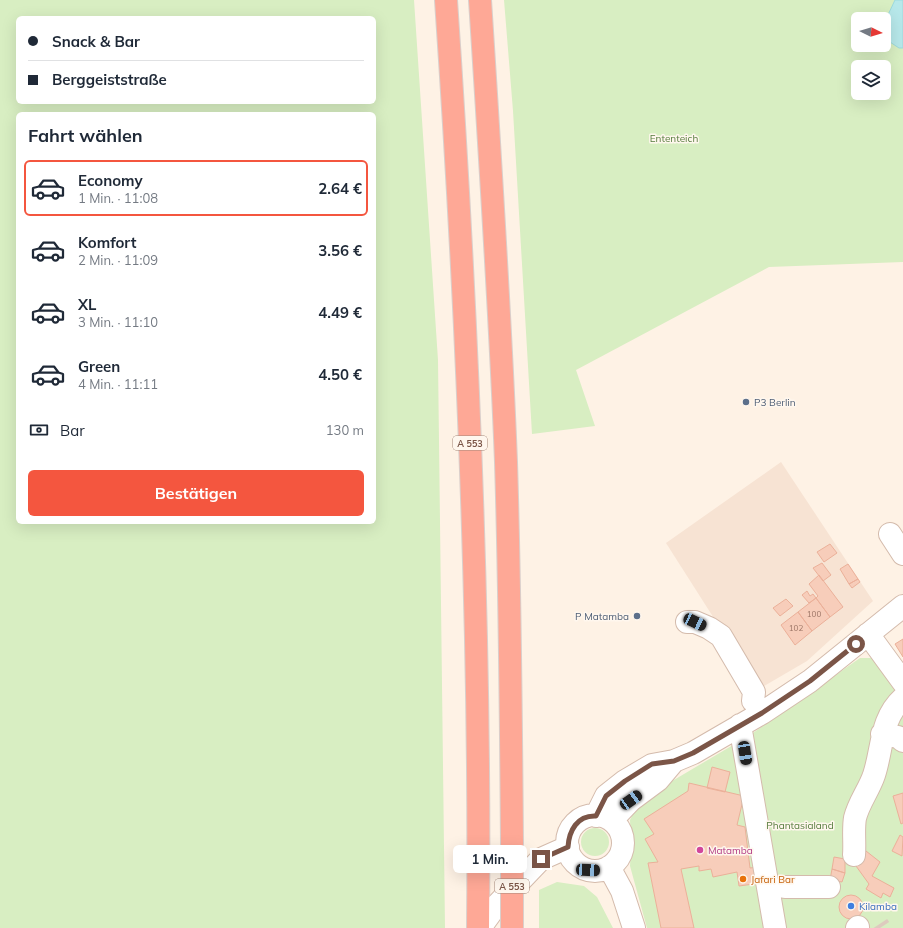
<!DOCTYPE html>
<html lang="de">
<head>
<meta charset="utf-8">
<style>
	body { margin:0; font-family:Mulish,sans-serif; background:#f2f2f3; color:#1f2937; height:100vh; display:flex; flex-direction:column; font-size:15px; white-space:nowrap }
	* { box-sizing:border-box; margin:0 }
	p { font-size:13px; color:#747a83 }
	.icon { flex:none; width:22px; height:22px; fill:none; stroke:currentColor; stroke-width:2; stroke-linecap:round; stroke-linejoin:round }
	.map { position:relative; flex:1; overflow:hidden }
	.panel { position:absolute; left:16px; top:112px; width:360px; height:412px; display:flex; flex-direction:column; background:#fff; border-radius:6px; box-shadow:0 4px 16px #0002 }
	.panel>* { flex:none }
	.top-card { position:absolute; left:16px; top:16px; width:360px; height:88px; border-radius:6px; box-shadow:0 4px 16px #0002; display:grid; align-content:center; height:88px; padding:0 12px; background:#fff }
	.needle { width:26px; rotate:95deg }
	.buttons { position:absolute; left:851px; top:12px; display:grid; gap:8px }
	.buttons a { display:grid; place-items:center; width:40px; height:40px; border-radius:6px; background:#fff; box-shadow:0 4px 16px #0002; font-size:20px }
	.end { position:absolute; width:18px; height:18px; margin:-9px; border:5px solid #7b5547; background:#fff; box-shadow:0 0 0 2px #fff }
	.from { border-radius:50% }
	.bubble { position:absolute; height:28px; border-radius:6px; background:#fff; box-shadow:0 4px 16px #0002; font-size:13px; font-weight:700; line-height:28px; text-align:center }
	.car { position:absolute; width:12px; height:24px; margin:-12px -6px; border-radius:5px; box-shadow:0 0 3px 1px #0007; background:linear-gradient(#222 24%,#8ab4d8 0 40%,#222 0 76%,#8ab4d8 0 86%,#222 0) }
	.top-card b { display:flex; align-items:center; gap:14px; height:38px; font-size:15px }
	.top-card b+b { border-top:1px solid #e0e1e3 }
	.top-card i { width:10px; height:10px; background:#1f2937 }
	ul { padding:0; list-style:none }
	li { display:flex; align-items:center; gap:12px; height:56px; margin:0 8px 6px; padding:0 4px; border:2px solid transparent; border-radius:6px }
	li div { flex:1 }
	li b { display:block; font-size:15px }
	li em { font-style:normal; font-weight:700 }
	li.active { border-color:#f4563f }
	li>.icon { width:36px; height:36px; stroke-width:1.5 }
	h2 { padding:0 12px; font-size:18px; line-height:48px }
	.pay { display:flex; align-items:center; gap:10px; height:44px; padding:0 12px; font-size:15px }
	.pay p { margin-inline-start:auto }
	.primary-button { display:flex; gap:8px; margin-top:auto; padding:8px 12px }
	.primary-button a { flex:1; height:46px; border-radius:6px; background:#f4563f; color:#fff; font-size:16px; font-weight:700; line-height:46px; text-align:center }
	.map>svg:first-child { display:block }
	.residential { fill:#f7e3d3 }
	.green { fill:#d8eec2; fill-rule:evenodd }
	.water { fill:#b7e8ea; stroke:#9cd9dd }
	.building { fill:#f7cdba; stroke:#ebb099 }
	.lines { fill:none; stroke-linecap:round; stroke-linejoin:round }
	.minor-tunnel { stroke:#ddcbbe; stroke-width:22; stroke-dasharray:22 11; stroke-linecap:butt }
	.minor-casing { stroke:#d4bbac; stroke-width:24 }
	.highway-casing { stroke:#dacfcb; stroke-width:24 }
	.minor { stroke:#fff; stroke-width:22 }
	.highway { stroke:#fea896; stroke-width:22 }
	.highway-bridge-casing { stroke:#dacfcb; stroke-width:24; stroke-linecap:butt }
	.highway-bridge { stroke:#fea896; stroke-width:22 }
	.route { stroke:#7b5547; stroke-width:5 }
	.service-dot { fill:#5c6f8a; stroke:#fff7ee; stroke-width:1.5 }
	.hotel-dot { fill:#d1479c; stroke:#fff7ee; stroke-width:1.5 }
	.food-dot { fill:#e8710a; stroke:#fff7ee; stroke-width:1.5 }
	.shop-dot { fill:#3f7fe0; stroke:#fff7ee; stroke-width:1.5 }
	.labels { text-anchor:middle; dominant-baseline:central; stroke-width:3; stroke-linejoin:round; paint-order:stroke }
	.number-label { font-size:8px; fill:#9a7364 }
	.shield { fill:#fff7ee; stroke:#a38679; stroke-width:1 }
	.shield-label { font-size:9px; font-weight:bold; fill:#7b5547 }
	.park-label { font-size:10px; fill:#547b3b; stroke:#fff7ee }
	.service-label { font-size:10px; fill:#4e5e75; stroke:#fff7ee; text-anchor:start }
	.hotel-label { font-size:10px; fill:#b23c85; stroke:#fff7ee; text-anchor:start }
	.food-label { font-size:10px; fill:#c56008; stroke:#fff7ee; text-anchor:start }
	.shop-label { font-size:10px; fill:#366cbe; stroke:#fff7ee; text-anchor:start }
</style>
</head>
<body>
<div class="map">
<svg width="903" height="928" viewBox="0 0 903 928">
	<rect width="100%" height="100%" fill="#fef2e5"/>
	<path class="residential" d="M781,462L873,601L807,661L759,689L666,543Z"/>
	<path class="green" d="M0,0H414L438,360L445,928H0ZM18,18H374V102H18ZM18,114H374V522H18Z
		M504,0H903V262L769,267L576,370L595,426L532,434L513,111ZM858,19H884V45H858ZM858,67H884V93H858Z
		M860,658H875L903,692V928H647L630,866L631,844L630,820L640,800L750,735Z
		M581 842a14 14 0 1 1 28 0a14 14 0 1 1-28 0Z
		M557,882L584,886L597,897L613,928H539V890Z"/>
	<path class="water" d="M895,0H903V48H899L884,38L887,17Z"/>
	<path class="building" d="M830,544L837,553L824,562L817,552Z
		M822,563L831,575L823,581L813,568Z
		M848,564L858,579L849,584L840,569Z
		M819,575L843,607L830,617L816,598L818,596L809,584Z
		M858,579L860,582L852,588L849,584Z
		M807,591L810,596L813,594L816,598L809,603L802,595Z
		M816,598L830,617L812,631L798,612Z
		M786,599L793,606L780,616L773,608Z
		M798,612L812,631L795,645L781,625Z
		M903,639V657L895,644Z
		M712,767L730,772L725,792L707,788Z
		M689,783L744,796L737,825L745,827L750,868L758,867L761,883L739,886L737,872L713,877L711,869L699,871V866L681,869L694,928H661L648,863L658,862L645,839L654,834L644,819L688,791Z
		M903,793V823L901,824L893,796Z
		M900,835L903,837L902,856L892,851Z
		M866,851L880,862L872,876L894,888L890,897L883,893L881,898L866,889L869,884L856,866Z
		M834,857L845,859V873L832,869Z
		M832,869L845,873L842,882L830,880Z
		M839 907a12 12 0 1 1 24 0a12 12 0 1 1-24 0Z"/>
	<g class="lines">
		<path class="minor-tunnel" d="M878,925L880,928"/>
		<g class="minor-casing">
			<path id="minor" d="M890,534L903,554
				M687,622H695L709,628L721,636L754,692L753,701
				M868,634L903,682
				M740,725L775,928
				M882,734L898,737L903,741
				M567 843a28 28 0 1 1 56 0a28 28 0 1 1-56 0Z
				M596,816L606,796L625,781L652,765L674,761L693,753L762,713L810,681L903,606
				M612,820L631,800L658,780L674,761
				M854,855C855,843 853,829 855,818C859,802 869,790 874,775C883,748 880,719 903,698
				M609,867L622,891L634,928
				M785,887H829
				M480,928L495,907L541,859L568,847
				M857,928L858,927"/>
		</g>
		<g class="highway-casing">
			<path id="highway" d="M446,0C467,309 481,618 478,928
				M480,0C490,154 500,308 506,462C510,589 511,716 512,844"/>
		</g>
		<use href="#minor" class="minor"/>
		<use href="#highway" class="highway"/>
		<g class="highway-bridge-casing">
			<path id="highway-bridge" d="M512,928V844"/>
		</g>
		<use href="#highway-bridge" class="highway-bridge"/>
	</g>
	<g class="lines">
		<path class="route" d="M541,859L568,847C569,831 577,815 596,816L606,796L625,781L652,764L674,761L693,753L762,713L810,681L856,644"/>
	</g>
	<g class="service-dot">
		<circle cx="746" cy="402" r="4"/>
		<circle cx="637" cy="616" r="4"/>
	</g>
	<circle class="hotel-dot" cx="700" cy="850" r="4"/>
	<circle class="food-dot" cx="743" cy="879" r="4"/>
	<circle class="shop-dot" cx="851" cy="906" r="4"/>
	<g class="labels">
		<g class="number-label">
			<text x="814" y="614">100</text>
			<text x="796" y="628">102</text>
		</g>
		<g class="shield">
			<rect x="453" y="436" width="34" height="14" rx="3"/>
			<rect x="495" y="879" width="34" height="14" rx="3"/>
		</g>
		<g class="shield-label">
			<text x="470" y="443">A 553</text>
			<text x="512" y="886">A 553</text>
		</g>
		<g class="park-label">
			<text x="674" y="138">Ententeich</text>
			<text x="800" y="825">Phantasialand</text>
		</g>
		<g class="service-label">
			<text x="754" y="402">P3 Berlin</text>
			<text x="629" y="616" text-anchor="end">P Matamba</text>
		</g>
		<g class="hotel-label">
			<text x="708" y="850">Matamba</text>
		</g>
		<g class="food-label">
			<text x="751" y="879">Jafari Bar</text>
		</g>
		<g class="shop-label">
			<text x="859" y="906">Kilamba</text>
		</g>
	</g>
</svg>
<div class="buttons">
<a><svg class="needle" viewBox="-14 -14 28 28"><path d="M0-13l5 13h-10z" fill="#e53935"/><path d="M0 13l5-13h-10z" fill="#747a83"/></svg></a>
<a><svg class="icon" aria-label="layers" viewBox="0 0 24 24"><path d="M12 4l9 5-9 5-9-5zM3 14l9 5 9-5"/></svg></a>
</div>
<i class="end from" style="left:856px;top:644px"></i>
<i class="end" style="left:541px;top:859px"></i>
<div class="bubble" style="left:453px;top:845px;width:74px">1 Min.</div>
<i class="car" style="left:695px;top:622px;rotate:115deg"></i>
<i class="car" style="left:745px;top:753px;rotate:171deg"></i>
<i class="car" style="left:631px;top:800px;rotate:55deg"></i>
<i class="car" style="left:588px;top:870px;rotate:93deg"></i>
<div class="top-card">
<b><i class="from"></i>Snack &amp; Bar</b>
<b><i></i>Berggeiststraße</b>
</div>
<section class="panel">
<h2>Fahrt wählen</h2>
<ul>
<li class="active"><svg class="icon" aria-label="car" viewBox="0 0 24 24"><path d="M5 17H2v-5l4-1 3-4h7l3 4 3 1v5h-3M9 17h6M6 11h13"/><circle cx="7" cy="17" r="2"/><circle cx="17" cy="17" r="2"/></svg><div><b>Economy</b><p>1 Min. · 11:08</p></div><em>2.64 €</em></li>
<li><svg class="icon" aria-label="car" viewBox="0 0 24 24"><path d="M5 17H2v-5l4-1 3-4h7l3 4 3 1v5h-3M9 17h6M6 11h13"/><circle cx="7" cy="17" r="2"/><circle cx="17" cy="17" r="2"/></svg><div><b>Komfort</b><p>2 Min. · 11:09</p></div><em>3.56 €</em></li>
<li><svg class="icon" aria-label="car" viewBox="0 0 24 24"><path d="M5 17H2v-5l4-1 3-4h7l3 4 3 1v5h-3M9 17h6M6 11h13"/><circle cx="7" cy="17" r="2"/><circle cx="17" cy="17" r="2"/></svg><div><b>XL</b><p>3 Min. · 11:10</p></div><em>4.49 €</em></li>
<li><svg class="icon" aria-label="car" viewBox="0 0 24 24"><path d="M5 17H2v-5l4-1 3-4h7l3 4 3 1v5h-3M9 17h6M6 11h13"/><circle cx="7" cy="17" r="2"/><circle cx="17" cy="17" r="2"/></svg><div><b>Green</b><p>4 Min. · 11:11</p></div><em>4.50 €</em></li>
</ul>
<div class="pay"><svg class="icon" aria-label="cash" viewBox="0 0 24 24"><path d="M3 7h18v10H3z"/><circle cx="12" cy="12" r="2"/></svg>Bar<p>130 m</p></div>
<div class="primary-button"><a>Bestätigen</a></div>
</section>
</div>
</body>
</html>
